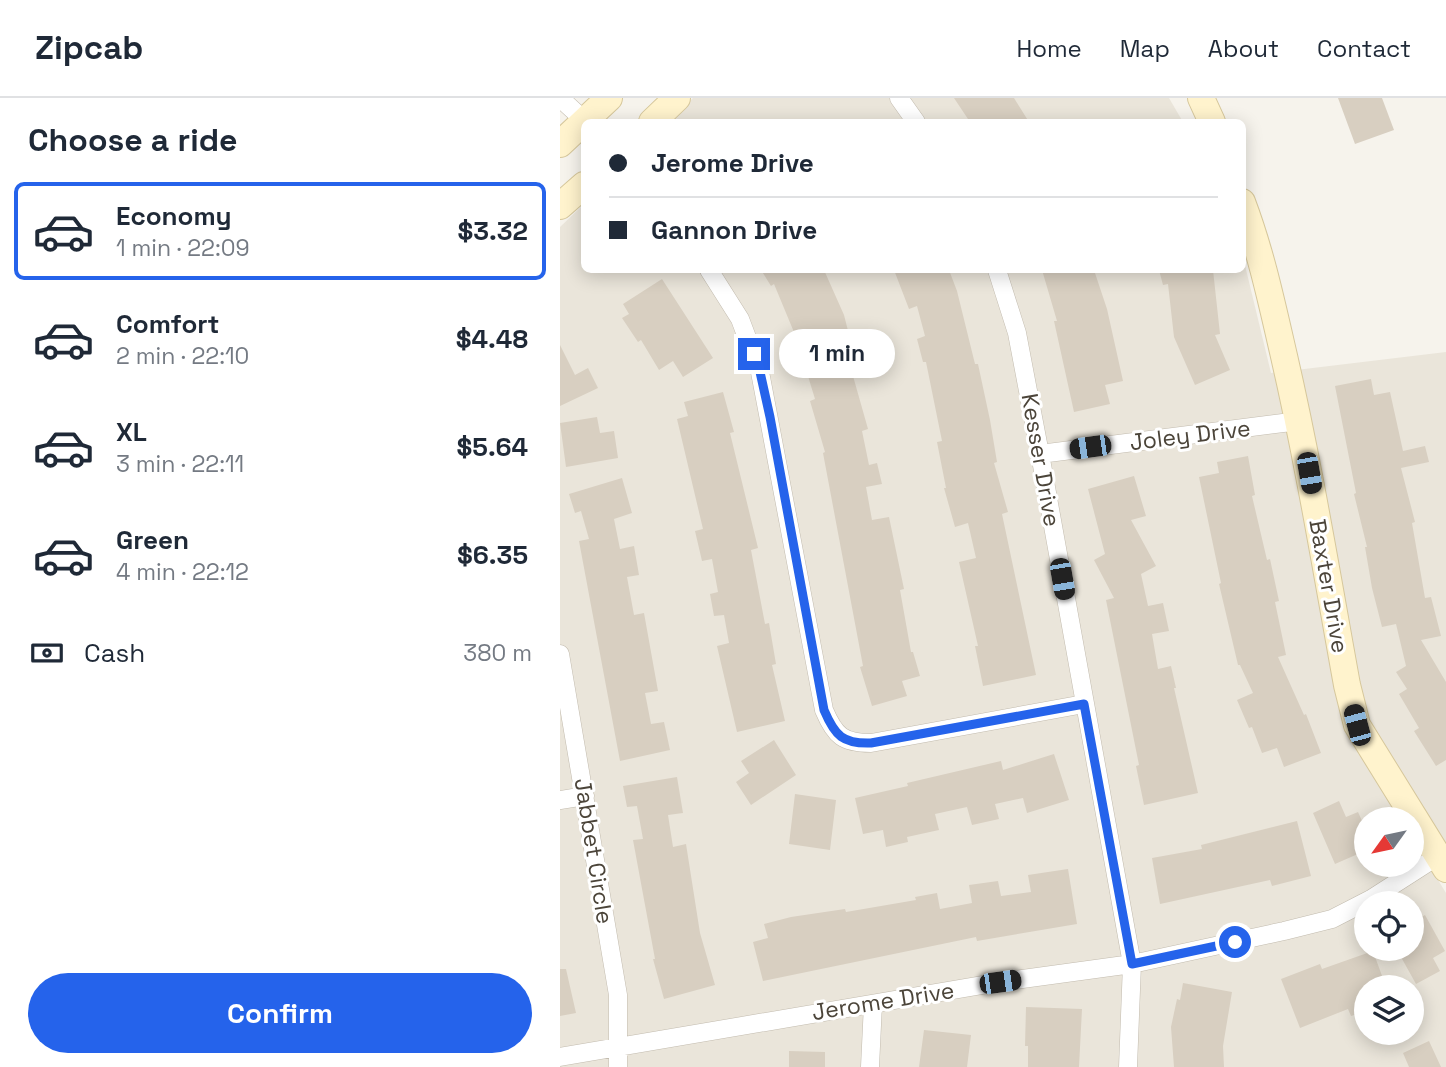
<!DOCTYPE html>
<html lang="en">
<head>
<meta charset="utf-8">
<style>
	body { margin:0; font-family:"Space Grotesk",sans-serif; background:#f6f6f7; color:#1f2937; height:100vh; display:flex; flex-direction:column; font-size:26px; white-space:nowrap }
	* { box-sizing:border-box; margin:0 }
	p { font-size:23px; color:#747a83 }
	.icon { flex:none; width:38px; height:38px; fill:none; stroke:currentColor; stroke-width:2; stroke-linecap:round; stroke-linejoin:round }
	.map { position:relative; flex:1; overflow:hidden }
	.panel { display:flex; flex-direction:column; background:#fff; width:560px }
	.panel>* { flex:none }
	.top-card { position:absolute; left:21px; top:21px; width:665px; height:154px; border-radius:10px; box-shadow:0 4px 18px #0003; display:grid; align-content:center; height:154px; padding:0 28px; background:#fff }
	.needle { width:46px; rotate:237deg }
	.tools { position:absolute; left:794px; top:709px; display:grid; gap:14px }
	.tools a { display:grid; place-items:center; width:70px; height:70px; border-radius:50%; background:#fff; box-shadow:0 4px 18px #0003; font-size:35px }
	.end { position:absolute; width:32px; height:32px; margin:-16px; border:9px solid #2563eb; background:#fff; box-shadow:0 0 0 4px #fff }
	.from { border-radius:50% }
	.bubble { position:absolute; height:49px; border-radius:24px; background:#fff; box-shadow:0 4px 18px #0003; font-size:23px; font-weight:800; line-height:49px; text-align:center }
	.car { position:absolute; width:21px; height:42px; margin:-21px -10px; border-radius:9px; box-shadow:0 0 5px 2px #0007; background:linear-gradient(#222 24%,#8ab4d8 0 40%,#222 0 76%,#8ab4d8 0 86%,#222 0) }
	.top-card b { display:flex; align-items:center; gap:24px; height:66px; font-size:26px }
	.top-card b+b { border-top:2px solid #e0e1e3 }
	.top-card i { width:18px; height:18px; background:#1f2937 }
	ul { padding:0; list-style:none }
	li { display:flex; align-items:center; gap:21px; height:98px; margin:0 14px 10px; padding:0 14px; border:4px solid transparent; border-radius:10px }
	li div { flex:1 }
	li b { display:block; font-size:26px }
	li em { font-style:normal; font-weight:800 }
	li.current { border-color:#2563eb }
	li>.icon { width:63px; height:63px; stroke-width:1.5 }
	h2 { padding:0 28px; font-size:32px; line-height:84px }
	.pay { display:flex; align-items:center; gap:18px; height:77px; padding:0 28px; font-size:26px }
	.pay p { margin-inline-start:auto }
	.action { display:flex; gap:14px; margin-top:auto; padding:14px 28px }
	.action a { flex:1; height:80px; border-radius:42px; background:#2563eb; color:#fff; font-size:28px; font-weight:800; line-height:80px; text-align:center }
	header { display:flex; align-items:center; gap:42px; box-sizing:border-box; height:98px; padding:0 35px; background:#fff; border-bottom:2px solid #e0e1e3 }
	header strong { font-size:33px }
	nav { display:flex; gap:38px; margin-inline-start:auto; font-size:24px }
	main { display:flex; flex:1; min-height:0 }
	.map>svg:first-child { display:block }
	.residential { fill:#eae5da; fill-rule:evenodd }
	.building { fill:#d8cfc1 }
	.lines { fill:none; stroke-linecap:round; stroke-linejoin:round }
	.street-casing { stroke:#c2bbae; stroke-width:19 }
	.secondary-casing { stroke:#d6c79b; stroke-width:28 }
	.street { stroke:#fff; stroke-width:18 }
	.secondary { stroke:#fff3cd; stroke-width:26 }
	.route { stroke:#2563eb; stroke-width:9 }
	.labels { text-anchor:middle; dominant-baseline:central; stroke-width:6; stroke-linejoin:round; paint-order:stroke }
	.street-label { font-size:23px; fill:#4b4439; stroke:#fff }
</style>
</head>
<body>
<header>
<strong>Zipcab</strong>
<nav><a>Home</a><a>Map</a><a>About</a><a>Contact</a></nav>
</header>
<main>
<section class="panel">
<h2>Choose a ride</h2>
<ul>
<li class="current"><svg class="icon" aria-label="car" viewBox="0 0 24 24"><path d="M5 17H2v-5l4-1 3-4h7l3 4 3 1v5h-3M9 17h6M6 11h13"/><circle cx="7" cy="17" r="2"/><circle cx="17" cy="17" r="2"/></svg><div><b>Economy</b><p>1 min · 22:09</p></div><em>$3.32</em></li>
<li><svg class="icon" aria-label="car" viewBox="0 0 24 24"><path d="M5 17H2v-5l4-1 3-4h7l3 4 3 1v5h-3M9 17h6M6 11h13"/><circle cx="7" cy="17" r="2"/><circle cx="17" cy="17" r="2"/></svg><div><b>Comfort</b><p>2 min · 22:10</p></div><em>$4.48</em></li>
<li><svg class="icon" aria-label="car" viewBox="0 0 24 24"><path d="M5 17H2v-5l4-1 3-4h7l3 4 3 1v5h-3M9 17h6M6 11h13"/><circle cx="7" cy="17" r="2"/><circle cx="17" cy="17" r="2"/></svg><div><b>XL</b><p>3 min · 22:11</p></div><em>$5.64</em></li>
<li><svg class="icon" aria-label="car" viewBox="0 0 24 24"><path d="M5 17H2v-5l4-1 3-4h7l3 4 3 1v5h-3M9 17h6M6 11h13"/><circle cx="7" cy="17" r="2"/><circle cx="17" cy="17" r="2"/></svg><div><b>Green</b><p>4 min · 22:12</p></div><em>$6.35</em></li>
</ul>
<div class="pay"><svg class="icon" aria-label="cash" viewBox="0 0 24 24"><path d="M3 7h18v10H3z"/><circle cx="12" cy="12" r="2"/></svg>Cash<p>380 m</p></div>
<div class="action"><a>Confirm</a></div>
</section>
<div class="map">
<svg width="886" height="969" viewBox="0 0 886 969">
	<rect width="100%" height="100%" fill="#f6f3ec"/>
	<path class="residential" d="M133,0H609L623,24H108Z
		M24,106V172H682L683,159L711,275L886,254V775L878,782L886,795V969H0V129ZM807,721H852V766H807ZM807,805H852V850H807ZM807,889H852V934H807Z"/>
	<path class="building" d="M394,0H454L469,24H410Z
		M778,0H822L834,32L795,46Z
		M201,172H264L284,217L299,276L293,278L308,331L302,333L309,367L317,365L322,386L306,389L312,422L329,419L344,491L340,492L351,554H353L360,578L342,583L347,598L312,608L300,569L303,568L263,355L265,354L250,303L255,301L236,239L214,186L211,188Z
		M334,172H389L397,193L415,266H418L430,322L437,364L434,365L448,414L442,416L476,577L423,588L415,548H418L399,464L416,460L408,425L395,429L384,390H386L377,344L382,343L366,264H363L357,241L365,238L357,208L349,211Z
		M482,172H534L547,211L563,283L545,287L550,306L514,314L494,223H497Z
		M599,172H653L660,236L655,237L670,272L635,287L614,239L608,186L603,187Z
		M102,181L153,260L123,279L113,263L99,272L81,242L78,244L62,220L69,216L63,206Z
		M0,247L15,277L28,270L38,290L0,308Z
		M811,281L814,297L830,294L843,353L865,348L869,364L841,370L855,424L852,425L865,500L871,499L881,538L861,542L886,584V662L876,668L854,633L859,630L839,596L847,591L836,574L846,568L836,526L822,529L812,490L805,449H807L794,396L796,395L775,288Z
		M163,294L174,334L170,335L198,450L191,452L205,526L209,525L216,566L212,567L225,623L177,634L157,548L169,545L164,517L154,518L150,496L158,494L152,461L142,463L135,433L143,431L117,321L128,318L124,304Z
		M37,319L40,335L54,333L58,360L6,369L0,325Z
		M688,358L695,397L692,398L707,462L710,461L719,503L715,504L726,557L718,559L744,617L746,616L761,655L724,669L717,650L702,655L692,629L689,630L677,602L693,595L680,567H678L659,486L661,485L639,379L659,375L657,364Z
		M574,378L586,418L571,422L596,468L581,476L588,508L603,505L609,533L592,536L598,571L611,568L616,590H614L638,695L584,707L576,668L579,667L546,502L554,500L534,462L545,456L528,391Z
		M62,380L72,415L54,421L60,451L74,448L79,477L67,479L74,517L84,515L98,593L85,595L91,626L104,624L110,652L60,663L19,443L29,441L21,413L15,415L9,396Z
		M214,642L236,677L191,707L176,684L189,675L181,663Z
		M494,656L509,702L467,715L463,700L435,706L439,721L412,727L407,709L375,716L379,732L347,739L348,744L326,749L323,732L303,736L295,700L348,688L347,685L441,663L443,672Z
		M117,679L123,715L108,717L113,749L126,746L140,835L155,887L104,901L93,861H95L73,742L83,741L77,708L67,709L63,688Z
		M235,696L276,702L270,752L229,746Z
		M779,703L786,719L798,714L807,734V752L775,766L753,715Z
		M737,723L751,778L712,788L710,782L600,806L592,760L642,751L641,747Z
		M508,771L517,826L417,843L416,839L203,883L193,844L208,840L204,826L231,819L285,811L286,814L356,802L355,799L377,795L380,811L412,805L409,787L438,783L441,798L471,794L468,777Z
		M865,817L885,853L873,860L880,873L856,886L836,850H852V824Z
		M813,853L826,889H807V913L791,918L788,911L740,930L721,881L760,866L762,871Z
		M0,871H6L16,915L0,918Z
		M623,885L672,894L663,948L664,969H614L611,929L617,901L620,902Z
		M466,909L522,911L519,969H468V948H465Z
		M364,932L411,937L407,969H359Z
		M869,943L881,969H849L843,955Z
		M229,953L265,954V969H229Z"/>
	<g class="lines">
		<g class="street-casing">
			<path id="street" d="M0,0L26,24
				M339,0L356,24
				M149,172L180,221L200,274L264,612C275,638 283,645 311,645L524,606
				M437,172L457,235L480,356L572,866L568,969
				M480,356L739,323
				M0,556L58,897V969
				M0,702L25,698
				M0,959L440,884L572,866L724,833L772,821L811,801L878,758
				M310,969L313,906"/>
		</g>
		<g class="secondary-casing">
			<path id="secondary" d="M641,0L652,24
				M92,24L117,0
				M0,46L49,0
				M682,104C701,154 712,206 724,258C749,367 767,477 787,587L797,627L886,771
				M0,108L24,87"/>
		</g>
		<use href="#street" class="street"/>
		<use href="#secondary" class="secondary"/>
	</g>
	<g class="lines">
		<path class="route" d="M194,256L200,274L210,319L264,612C275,638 283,646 311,645L524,606L572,866L675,844"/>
	</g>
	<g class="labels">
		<g class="street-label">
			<text transform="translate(630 337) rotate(-7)">Joley Drive</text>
			<text transform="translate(481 362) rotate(80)">Kesser Drive</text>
			<text transform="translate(769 488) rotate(80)">Baxter Drive</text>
			<text transform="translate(34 753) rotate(81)">Jabbet Circle</text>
			<text transform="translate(323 903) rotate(-9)">Jerome Drive</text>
		</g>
	</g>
</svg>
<div class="tools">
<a><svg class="needle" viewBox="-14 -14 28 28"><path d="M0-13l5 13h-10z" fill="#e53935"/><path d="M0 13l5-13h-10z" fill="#747a83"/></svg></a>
<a><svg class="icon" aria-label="locate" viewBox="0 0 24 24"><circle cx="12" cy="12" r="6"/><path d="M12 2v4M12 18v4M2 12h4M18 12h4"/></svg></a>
<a><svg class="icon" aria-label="layers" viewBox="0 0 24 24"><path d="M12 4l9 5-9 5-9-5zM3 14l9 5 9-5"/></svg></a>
</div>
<i class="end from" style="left:675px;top:844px"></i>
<i class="end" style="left:194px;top:256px"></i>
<div class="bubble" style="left:219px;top:231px;width:116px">1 min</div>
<i class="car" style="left:530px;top:349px;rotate:262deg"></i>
<i class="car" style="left:749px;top:375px;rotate:170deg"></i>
<i class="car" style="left:502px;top:481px;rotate:170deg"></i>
<i class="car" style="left:797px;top:627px;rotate:345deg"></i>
<i class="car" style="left:440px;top:884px;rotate:82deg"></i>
<div class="top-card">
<b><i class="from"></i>Jerome Drive</b>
<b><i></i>Gannon Drive</b>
</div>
</div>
</main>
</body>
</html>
